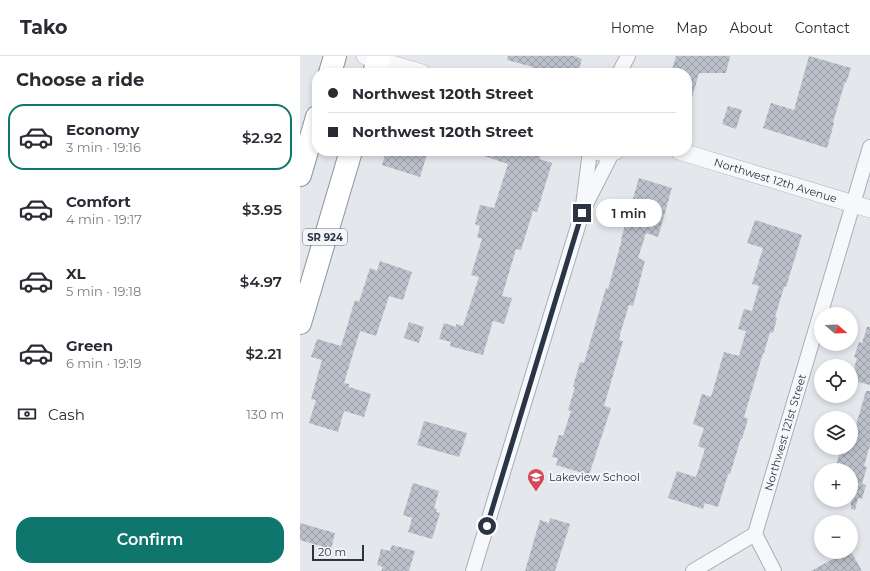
<!DOCTYPE html>
<html lang="en">
<head>
<meta charset="utf-8">
<style>
	body { margin:0; font-family:Montserrat,sans-serif; background:#f7f7f7; color:#2b2b33; height:100vh; display:flex; flex-direction:column; font-size:15px; white-space:nowrap }
	* { box-sizing:border-box; margin:0 }
	p { font-size:13px; color:#7c7c81 }
	.icon { flex:none; width:22px; height:22px; fill:none; stroke:currentColor; stroke-width:2; stroke-linecap:round; stroke-linejoin:round }
	.map { position:relative; flex:1; overflow:hidden }
	.side { display:flex; flex-direction:column; background:#fff; width:300px }
	.side>* { flex:none }
	.guide { position:absolute; left:12px; top:12px; width:380px; height:88px; border-radius:16px; box-shadow:0 2px 6px #0003; display:grid; align-content:center; height:88px; padding:0 16px; background:#fff }
	.needle { width:26px; rotate:109deg }
	.fabs { position:absolute; left:514px; top:251px; display:grid; gap:8px }
	.fabs a { display:grid; place-items:center; width:44px; height:44px; border-radius:50%; background:#fff; box-shadow:0 2px 6px #0003; font-size:20px }
	.scale { position:absolute; left:12px; bottom:10px; width:52px; box-sizing:border-box; padding-left:4px; border:2px solid #2b3445; border-top:0; font-size:11px; line-height:14px; white-space:nowrap; color:#2b3445; -webkit-text-stroke:3px #f4f6f9; paint-order:stroke }
	.end { position:absolute; width:18px; height:18px; margin:-9px; border:5px solid #2b3445; background:#fff; box-shadow:0 0 0 2px #fff }
	.from { border-radius:50% }
	.bubble { position:absolute; height:28px; border-radius:14px; background:#fff; box-shadow:0 2px 6px #0003; font-size:13px; font-weight:600; line-height:28px; text-align:center }
	.guide b { display:flex; align-items:center; gap:14px; height:38px; font-size:15px }
	.guide b+b { border-top:1px solid #e1e1e2 }
	.guide i { width:10px; height:10px; background:#2b2b33 }
	ul { padding:0; list-style:none }
	li { display:flex; align-items:center; gap:12px; height:66px; margin:0 8px 6px; padding:0 8px; border:2px solid transparent; border-radius:16px }
	li div { flex:1 }
	li b { display:block; font-size:15px }
	li em { font-style:normal; font-weight:600 }
	li.active { border-color:#0f766e }
	li>.icon { width:36px; height:36px; stroke-width:1.5 }
	h2 { padding:0 16px; font-size:18px; line-height:48px }
	.pay { display:flex; align-items:center; gap:10px; height:44px; padding:0 16px; font-size:15px }
	.pay p { margin-inline-start:auto }
	.primary-button { display:flex; gap:8px; margin-top:auto; padding:8px 16px }
	.primary-button a { flex:1; height:46px; border-radius:16px; background:#0f766e; color:#fff; font-size:16px; font-weight:600; line-height:46px; text-align:center }
	header { display:flex; align-items:center; gap:24px; box-sizing:border-box; height:56px; padding:0 20px; background:#fff; border-bottom:1px solid #e1e1e2 }
	header strong { font-size:19px }
	nav { display:flex; gap:22px; margin-inline-start:auto; font-size:14px }
	main { display:flex; flex:1; min-height:0 }
	.map>svg:first-child { display:block }
	.building { fill:url(#building-cross-hatch) }
	.lines { fill:none; stroke-linecap:round; stroke-linejoin:round }
	.minor-casing { stroke:#a9aeb7; stroke-width:16 }
	.tertiary-casing { stroke:#a9aeb7; stroke-width:18 }
	.trunk-casing { stroke:#8b94a3; stroke-width:24 }
	.minor { stroke:#f7f8fa; stroke-width:14 }
	.tertiary { stroke:#f7f8fa; stroke-width:17 }
	.trunk { stroke:#fff; stroke-width:22 }
	.route { stroke:#2b3445; stroke-width:5 }
	.labels { text-anchor:middle; dominant-baseline:central; stroke-width:4; stroke-linejoin:round; paint-order:stroke }
	.shield { fill:#f4f6f9; stroke:#676e7b; stroke-width:1 }
	.shield-label { font-size:10px; font-weight:bold; fill:#2b3445 }
	.street-label { font-size:11px; fill:#2b3445; stroke:#f4f6f9 }
	.poi-label { font-size:11px; fill:#2b3445; stroke:#f4f6f9; text-anchor:start }
</style>
</head>
<body>
<header>
<strong>Tako</strong>
<nav><a>Home</a><a>Map</a><a>About</a><a>Contact</a></nav>
</header>
<main>
<section class="side">
<h2>Choose a ride</h2>
<ul>
<li class="active"><svg class="icon" aria-label="car" viewBox="0 0 24 24"><path d="M5 17H2v-5l4-1 3-4h7l3 4 3 1v5h-3M9 17h6M6 11h13"/><circle cx="7" cy="17" r="2"/><circle cx="17" cy="17" r="2"/></svg><div><b>Economy</b><p>3 min · 19:16</p></div><em>$2.92</em></li>
<li><svg class="icon" aria-label="car" viewBox="0 0 24 24"><path d="M5 17H2v-5l4-1 3-4h7l3 4 3 1v5h-3M9 17h6M6 11h13"/><circle cx="7" cy="17" r="2"/><circle cx="17" cy="17" r="2"/></svg><div><b>Comfort</b><p>4 min · 19:17</p></div><em>$3.95</em></li>
<li><svg class="icon" aria-label="car" viewBox="0 0 24 24"><path d="M5 17H2v-5l4-1 3-4h7l3 4 3 1v5h-3M9 17h6M6 11h13"/><circle cx="7" cy="17" r="2"/><circle cx="17" cy="17" r="2"/></svg><div><b>XL</b><p>5 min · 19:18</p></div><em>$4.97</em></li>
<li><svg class="icon" aria-label="car" viewBox="0 0 24 24"><path d="M5 17H2v-5l4-1 3-4h7l3 4 3 1v5h-3M9 17h6M6 11h13"/><circle cx="7" cy="17" r="2"/><circle cx="17" cy="17" r="2"/></svg><div><b>Green</b><p>6 min · 19:19</p></div><em>$2.21</em></li>
</ul>
<div class="pay"><svg class="icon" aria-label="cash" viewBox="0 0 24 24"><path d="M3 7h18v10H3z"/><circle cx="12" cy="12" r="2"/></svg>Cash<p>130 m</p></div>
<div class="primary-button"><a>Confirm</a></div>
</section>
<div class="map">
<svg width="570" height="515" viewBox="0 0 570 515">
	<defs>
		<pattern id="building-cross-hatch" width="8" height="8" patternUnits="userSpaceOnUse"><rect width="8" height="8" fill="#bbc0ca"/><path d="M0 0l8 8M0 8l8-8" fill="none" stroke="#989da6"/></pattern>
	</defs>
	<rect width="100%" height="100%" fill="#e4e7ec"/>
	<path class="building" d="M208,0H274L282,3L278,17H240L232,15L233,11L207,4Z
		M376,0H430L426,17H399L391,45L387,44V17H371Z
		M509,0L551,12L546,27L545,26L533,66L534,67L527,92L463,72L471,47L494,54Z
		M428,50L442,54L436,73L422,68Z
		M86,95H128L120,121L82,109Z
		M178,95H242L239,103L252,107L237,156L233,155L221,194L216,193L202,240L212,242L204,268L193,265L183,299L150,290L151,286L139,283L144,267L156,271V268L163,270L179,221L171,219L182,183L177,181L180,170L175,168L180,149L194,152L208,108L178,98Z
		M339,122L372,132L358,181L346,177L338,202L345,205L333,250L329,249L321,275L319,284L323,285L304,350L311,352L289,419L256,409L258,402L252,401L259,379L263,380L271,355L268,354L275,331H273L280,306L284,307L306,232L308,233L322,183H321Z
		M455,164L502,179L486,231H484L475,261L477,262L473,277L470,276L464,297H463L447,351L444,361L448,363L442,383L441,382L430,418H428L418,451L405,447L403,453L368,442L377,415L396,421L405,393L398,390L404,372L393,368L402,338L411,341L424,296L439,300L446,275L438,273L444,253L452,255L459,230L452,228L463,192L447,187Z
		M80,205L112,216L103,244L89,240L76,280L60,275L44,327L49,328V331L71,338L64,361L44,355L38,376L9,367L16,344L11,343L22,304L11,301L17,283L41,290L55,244L59,246L70,212L77,215Z
		M109,266L124,271L119,287L104,282Z
		M567,271H570V329L551,324L557,302L554,301L559,286L562,287Z
		M566,335H570V389L564,410L567,411L562,428L566,429L562,443L558,442L555,454L551,453V413L536,409L541,392H551V386Z
		M124,365L167,377L159,401L117,389Z
		M113,427L139,435L134,452L137,453L136,456L140,457L132,483L108,476L112,462L103,459Z
		M250,462L270,468L255,515H225L240,464L249,467Z
		M0,467L35,477L31,493L0,484Z
		M92,489L115,495L109,515H81L83,511L77,509L81,493L90,495Z
		M552,497L562,515H511L542,498L544,501Z"/>
	<g class="lines">
		<g class="minor-casing">
			<g id="minor">
				<path d="M319,17L328,0"/>
				<path d="M286,148L312,97"/>
				<path id="s1" d="M455,478L570,91"/>
				<path d="M455,478L474,515"/>
				<path d="M173,515L282,157L290,95"/>
				<path d="M393,515L455,478"/>
			</g>
		</g>
		<g class="tertiary-casing">
			<g id="tertiary">
				<path d="M65,0L122,17"/>
				<path d="M296,95L304,97L316,95"/>
				<path id="s2" d="M379,95L570,153"/>
			</g>
		</g>
		<g class="trunk-casing">
			<path id="trunk" d="M30,17L35,0
				M74,17L79,0
				M0,119L17,61
				M0,267L51,95"/>
		</g>
		<use href="#minor" class="minor"/>
		<use href="#tertiary" class="tertiary"/>
		<use href="#trunk" class="trunk"/>
	</g>
	<g class="lines">
		<path class="route" d="M187,470L282,157"/>
	</g>
	<defs>
		<g id="school-pin" transform="scale(0.9)"><path d="M0 17L-7.5 6A9.5 9.5 0 1 1 7.5 6Z" fill="#d1495b" stroke="#f4f6f9"/><path d="M0-5L7-2L0 1L-7-2ZM-4 1L0 2.5L4 1V4Q0 6-4 4Z" fill="#fff"/></g>
	</defs>
	<g fill-rule="evenodd">
		<use href="#school-pin" x="236" y="421"/>
	</g>
	<g class="labels">
		<rect class="shield" x="3" y="173" width="44" height="16" rx="3"/>
		<g class="shield-label">
			<text x="25" y="181">SR 924</text>
		</g>
		<g class="street-label">
			<text stroke="none"><textPath href="#s2" startOffset="101">Northwest 12th Avenue</textPath></text>
			<text stroke="none"><textPath href="#s1" startOffset="106">Northwest 121st Street</textPath></text>
		</g>
		<g class="poi-label">
			<text x="249" y="421">Lakeview School</text>
		</g>
	</g>
</svg>
<div class="fabs">
<a><svg class="needle" viewBox="-14 -14 28 28"><path d="M0-13l5 13h-10z" fill="#e53935"/><path d="M0 13l5-13h-10z" fill="#7c7c81"/></svg></a>
<a><svg class="icon" aria-label="locate" viewBox="0 0 24 24"><circle cx="12" cy="12" r="6"/><path d="M12 2v4M12 18v4M2 12h4M18 12h4"/></svg></a>
<a><svg class="icon" aria-label="layers" viewBox="0 0 24 24"><path d="M12 4l9 5-9 5-9-5zM3 14l9 5 9-5"/></svg></a>
<a>+</a>
<a>−</a>
</div>
<div class="scale">20 m</div>
<i class="end from" style="left:187px;top:470px"></i>
<i class="end" style="left:282px;top:157px"></i>
<div class="bubble" style="left:296px;top:143px;width:66px">1 min</div>
<div class="guide">
<b><i class="from"></i>Northwest 120th Street</b>
<b><i></i>Northwest 120th Street</b>
</div>
</div>
</main>
</body>
</html>
